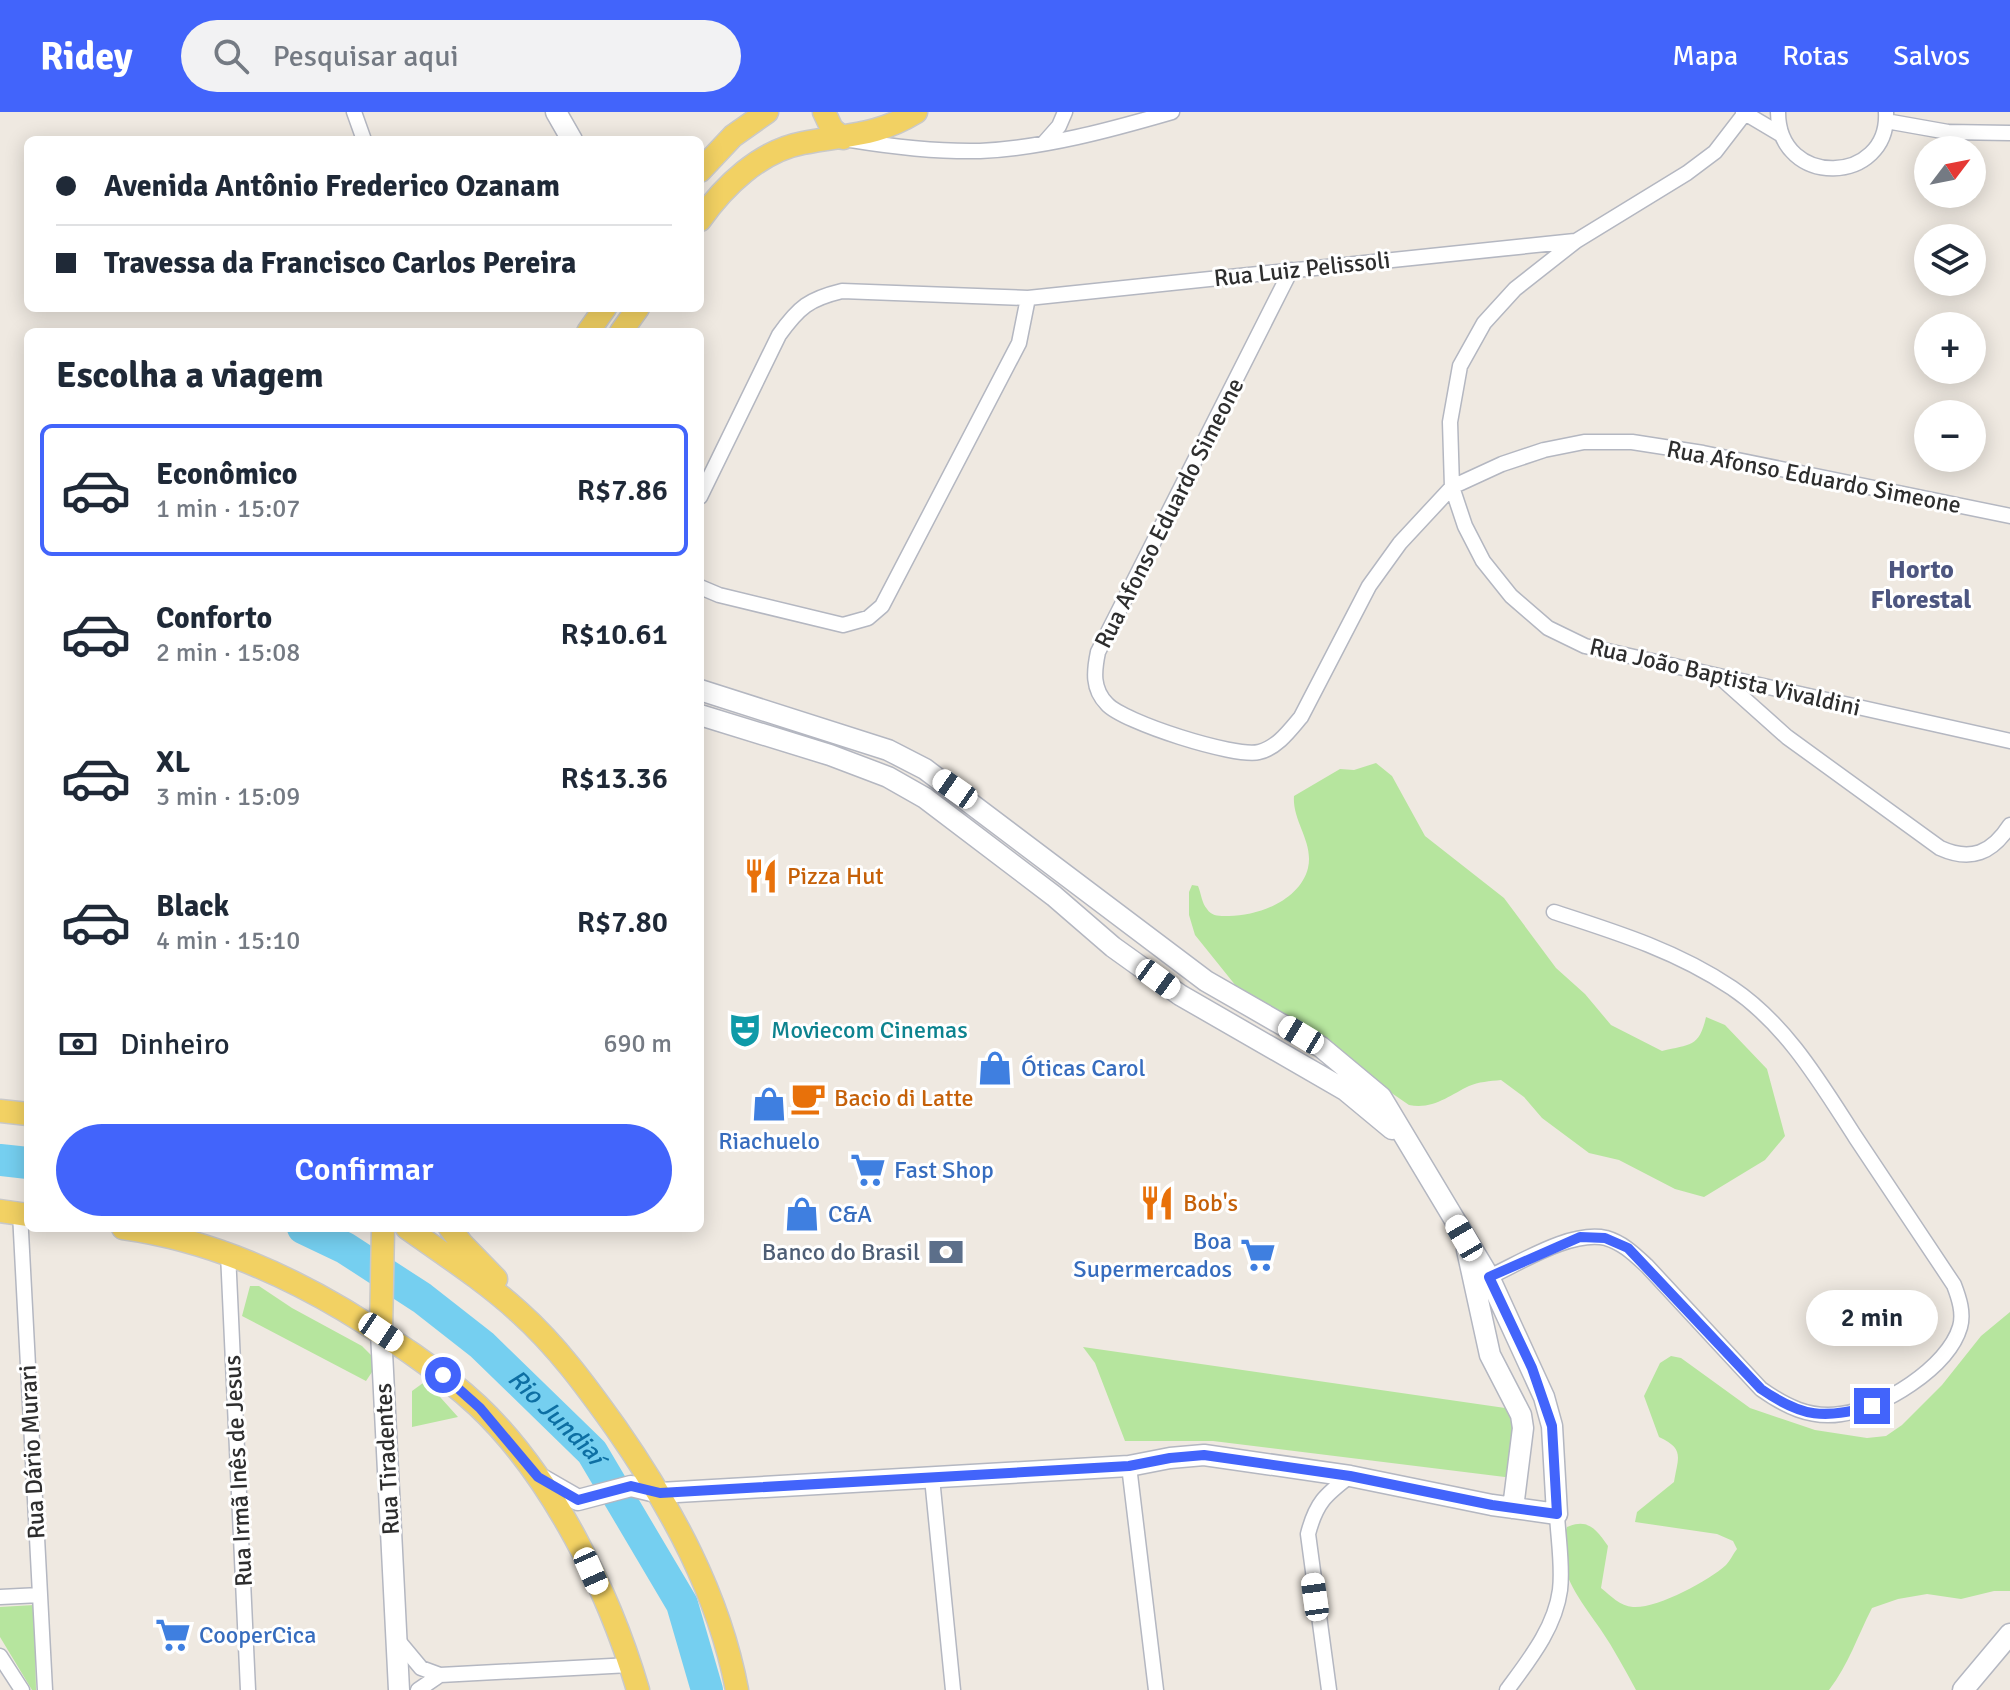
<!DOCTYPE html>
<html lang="pt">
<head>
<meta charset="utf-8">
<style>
	body { margin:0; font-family:Signika,sans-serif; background:#f2f2f3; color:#1f2937; height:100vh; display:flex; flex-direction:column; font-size:30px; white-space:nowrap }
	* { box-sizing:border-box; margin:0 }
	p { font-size:26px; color:#747a83 }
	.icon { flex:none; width:44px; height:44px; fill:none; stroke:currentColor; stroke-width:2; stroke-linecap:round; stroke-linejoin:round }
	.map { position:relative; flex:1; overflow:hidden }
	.drawer { position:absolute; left:24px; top:216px; width:680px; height:904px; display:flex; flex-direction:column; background:#fff; border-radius:12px; box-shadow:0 4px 20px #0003 }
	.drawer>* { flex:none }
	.hud { position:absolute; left:24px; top:24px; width:680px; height:176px; border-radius:12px; box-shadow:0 4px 20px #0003; display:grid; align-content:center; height:176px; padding:0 32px; background:#fff }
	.needle { width:52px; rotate:58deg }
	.tools { position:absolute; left:1914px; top:24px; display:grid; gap:16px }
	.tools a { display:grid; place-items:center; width:72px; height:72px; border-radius:50%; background:#fff; box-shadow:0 4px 20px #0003; font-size:40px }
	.end { position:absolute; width:36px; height:36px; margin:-18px; border:10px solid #4264fb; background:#fff; box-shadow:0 0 0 4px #fff }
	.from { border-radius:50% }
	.bubble { position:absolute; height:56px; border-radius:28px; background:#fff; box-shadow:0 4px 20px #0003; font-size:26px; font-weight:600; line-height:56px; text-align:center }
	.car { position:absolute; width:24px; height:48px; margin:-24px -12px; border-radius:10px; box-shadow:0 0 6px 2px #0007; background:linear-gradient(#fff 24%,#345 0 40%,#fff 0 76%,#345 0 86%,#fff 0) }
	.hud b { display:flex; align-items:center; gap:28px; height:76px; font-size:30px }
	.hud b+b { border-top:2px solid #e0e1e3 }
	.hud i { width:20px; height:20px; background:#1f2937 }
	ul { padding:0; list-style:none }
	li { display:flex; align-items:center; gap:24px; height:132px; margin:0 16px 12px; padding:0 16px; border:4px solid transparent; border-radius:12px }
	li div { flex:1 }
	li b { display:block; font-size:30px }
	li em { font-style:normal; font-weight:600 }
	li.active { border-color:#4264fb }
	li>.icon { width:72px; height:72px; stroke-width:1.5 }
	h2 { padding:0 32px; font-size:36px; line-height:96px }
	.pay { display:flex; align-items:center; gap:20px; height:88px; padding:0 32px; font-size:30px }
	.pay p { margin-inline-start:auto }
	.primary-button { display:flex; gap:16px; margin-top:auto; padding:16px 32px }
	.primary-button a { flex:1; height:92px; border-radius:48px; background:#4264fb; color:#fff; font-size:32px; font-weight:600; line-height:92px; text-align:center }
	header { display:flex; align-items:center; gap:48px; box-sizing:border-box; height:112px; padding:0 40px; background:#4264fb; color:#fff }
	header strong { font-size:38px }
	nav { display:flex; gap:44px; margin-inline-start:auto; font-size:28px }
	.search { width:560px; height:72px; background:#f2f2f3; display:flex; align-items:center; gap:20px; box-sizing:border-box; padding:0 28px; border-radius:44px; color:#747a83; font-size:30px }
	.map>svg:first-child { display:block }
	.green { fill:#b6e59e }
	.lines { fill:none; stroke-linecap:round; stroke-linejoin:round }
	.river { stroke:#75cff0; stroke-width:32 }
	.street-casing { stroke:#b4b7c1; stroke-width:17 }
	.secondary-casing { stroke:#b4b7c1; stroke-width:23 }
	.primary-casing { stroke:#c9c9c9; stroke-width:25 }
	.street { stroke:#fff; stroke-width:14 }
	.secondary { stroke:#fff; stroke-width:20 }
	.primary { stroke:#f2d163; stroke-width:22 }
	.route { stroke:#4264fb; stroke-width:10 }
	.labels { text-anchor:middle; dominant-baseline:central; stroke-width:6; stroke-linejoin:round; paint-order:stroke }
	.street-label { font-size:24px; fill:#2e2e2e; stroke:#fff }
	.food-label { font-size:24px; fill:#c56008; stroke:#fff; text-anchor:start }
	.culture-label { font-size:24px; fill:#0d838f; stroke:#fff; text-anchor:start }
	.shop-label { font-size:24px; fill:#366cbe; stroke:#fff; text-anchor:start }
	.service-label { font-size:24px; fill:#4e5e75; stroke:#fff; text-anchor:end }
	.neighbourhood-label { font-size:26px; font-weight:bold; fill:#4d5680; stroke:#fff }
	.water-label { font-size:26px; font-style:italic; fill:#0d6fa3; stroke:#fff }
</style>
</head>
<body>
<header>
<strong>Ridey</strong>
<div class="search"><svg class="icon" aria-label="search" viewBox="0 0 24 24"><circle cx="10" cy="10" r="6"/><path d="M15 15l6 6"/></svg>Pesquisar aqui</div>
<nav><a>Mapa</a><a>Rotas</a><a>Salvos</a></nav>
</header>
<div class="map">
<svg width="2010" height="1578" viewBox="0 0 2010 1578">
	<rect width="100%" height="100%" fill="#efe9e1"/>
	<path class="green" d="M1376,651L1392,664L1425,724L1504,786L1556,856L1585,882L1611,913L1662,939C1690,932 1699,936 1706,905L1725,913L1767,957L1785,1024L1765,1048L1704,1085L1675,1077L1619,1048L1589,1041L1542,1006L1524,985L1501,968C1490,969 1478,970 1469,974C1450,983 1433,998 1409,993L1236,874L1195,823L1189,803V780L1192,773L1198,774C1201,781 1202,792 1207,797C1212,805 1221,804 1229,804C1259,804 1300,788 1308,756C1314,730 1292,709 1294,684L1340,657L1354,658Z
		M250,1174H259L292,1196L362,1234L373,1245L372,1260L366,1269L242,1204Z
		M2010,1200V1479H1994L1961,1487L1927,1482L1898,1487L1872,1496C1857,1525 1849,1552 1829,1578H1636C1625,1558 1614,1537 1601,1518C1580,1487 1551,1455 1567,1415C1588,1406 1596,1417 1608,1434L1601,1476C1611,1484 1620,1494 1633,1495C1656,1497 1709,1469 1726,1453C1730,1449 1733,1442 1737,1437L1733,1429L1717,1422L1635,1410L1637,1400L1674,1370C1678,1345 1685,1337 1659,1325L1644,1284L1660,1251L1671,1244L1681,1246L1750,1296L1815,1318L1867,1326L1886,1324L1902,1313L1942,1273L1981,1224Z
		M1083,1235L1519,1298L1521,1367L1213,1329H1125L1095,1251Z
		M423,1271L432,1276L458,1305L412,1315V1279Z
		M34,1493L36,1578H32L0,1525V1495Z"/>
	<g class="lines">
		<g class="river">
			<path d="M0,1048L28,1051"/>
			<path id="s1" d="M303,1116L345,1136L422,1186L482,1233L592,1340L682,1492L707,1578"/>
		</g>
		<g class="street-casing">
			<path id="street" d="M354,0L364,28
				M1743,0L1780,22
				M1778,0C1778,77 1890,73 1886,0
				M1745,1L1715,40L1687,61L1576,129L1515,177L1484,211L1460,254L1450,310L1452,375L1465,414L1483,449L1511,484L1548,516L1585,534L2010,629
				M1886,9L1948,20L2010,21
				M851,28C894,35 936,40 980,39C1044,36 1110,18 1172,0
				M1044,31L1059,14L1065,0
				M1291,158L1098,540C1094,559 1092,577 1107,592C1123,610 1235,646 1259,640C1277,636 1290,618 1301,605L1369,474L1400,431L1452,375L1502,352L1544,338L1584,330H1632L1703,341L2010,404
				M700,385L779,223C799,195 809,187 842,179L1028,186L1575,129
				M700,475L719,483L843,513L868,506L882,494L1019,231L1028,186
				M1722,567L1787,625L1940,736C1971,750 1992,741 2010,713
				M20,1101L45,1578
				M228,1141L248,1578
				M1489,1165C1520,1151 1571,1118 1606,1126C1623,1131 1634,1142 1647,1154L1761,1277C1785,1294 1810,1307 1841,1302C1881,1297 1948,1256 1960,1215C1964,1201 1959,1186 1954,1173C1921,1124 1889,1075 1856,1026C1821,972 1787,913 1732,876C1677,839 1616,820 1554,800
				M1129,1354L1156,1578
				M932,1366L953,1578
				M0,1485L40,1483
				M396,1526L421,1556L440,1563L630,1553
				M0,1544L22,1578
				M418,1578L440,1563
				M1329,1578L1308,1422C1316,1391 1325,1383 1350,1364
				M1507,1578C1529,1548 1555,1516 1560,1478C1563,1454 1558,1426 1557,1402"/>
		</g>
		<g class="secondary-casing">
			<path id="secondary" d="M556,0L572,28
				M700,603L830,643L888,665L925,686L1054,784L1113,835L1180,883L1345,978L1392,1017
				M1467,1138L1490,1243L1521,1303L1523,1316L1513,1396
				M381,1220L399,1578
				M538,1365L578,1388L631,1374L660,1381L1129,1354L1170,1346L1204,1343L1350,1364L1492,1393L1557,1402L1552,1314L1544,1285L1489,1165L1381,985L1321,935L1206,869L925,657L888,638L700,578
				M1963,1578L2010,1522"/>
		</g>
		<g class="primary-casing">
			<path id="primary" d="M824,0L832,17L843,26
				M700,59L733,24L767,0
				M700,108C724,74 760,39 803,31C847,22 875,25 916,0
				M588,220L605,196
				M621,220L638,196
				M0,999L28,1002
				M0,1099L28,1103
				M123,1116C203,1127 275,1157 344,1198C391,1227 437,1256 478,1294C553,1365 609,1480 638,1578
				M407,1116C445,1143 485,1169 519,1200C557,1234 586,1274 616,1316C671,1395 719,1482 737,1578
				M450,1116L462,1132L496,1167
				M381,1220L383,1116"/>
		</g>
		<use href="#street" class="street"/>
		<use href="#secondary" class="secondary"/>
		<use href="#primary" class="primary"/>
	</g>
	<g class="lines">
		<path class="route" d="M443,1263L480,1296L538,1365L578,1388L631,1374L660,1381L1129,1354L1170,1346L1204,1343L1350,1364L1492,1393L1557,1402L1552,1314L1532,1256L1489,1165L1580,1125L1605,1126L1628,1136L1761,1277C1803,1306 1824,1307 1872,1294"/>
	</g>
	<defs>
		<g id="restaurant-bare" transform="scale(2.76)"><path d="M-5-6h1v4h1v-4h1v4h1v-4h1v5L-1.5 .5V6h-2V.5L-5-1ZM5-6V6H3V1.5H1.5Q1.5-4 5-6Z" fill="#e8710a" stroke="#fff" stroke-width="2.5" paint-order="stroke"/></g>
		<g id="theatre-bare" transform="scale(2.76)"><path d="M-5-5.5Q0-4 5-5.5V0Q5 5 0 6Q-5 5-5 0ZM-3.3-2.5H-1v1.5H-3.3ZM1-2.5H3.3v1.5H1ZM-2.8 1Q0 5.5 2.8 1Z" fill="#0f9aa8" stroke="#fff" stroke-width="2.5" paint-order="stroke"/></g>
		<g id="shop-bare" transform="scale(2.76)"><path d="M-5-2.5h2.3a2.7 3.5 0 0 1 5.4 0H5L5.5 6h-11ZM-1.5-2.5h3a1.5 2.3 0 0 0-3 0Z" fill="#3f7fe0" stroke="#fff" stroke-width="2.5" paint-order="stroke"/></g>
		<g id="cafe-bare" transform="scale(2.76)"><path d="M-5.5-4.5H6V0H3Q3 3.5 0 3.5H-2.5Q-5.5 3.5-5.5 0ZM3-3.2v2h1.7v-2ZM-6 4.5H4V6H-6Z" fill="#e8710a" stroke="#fff" stroke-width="2.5" paint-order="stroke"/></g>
		<g id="supermarket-bare" transform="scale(2.76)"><path d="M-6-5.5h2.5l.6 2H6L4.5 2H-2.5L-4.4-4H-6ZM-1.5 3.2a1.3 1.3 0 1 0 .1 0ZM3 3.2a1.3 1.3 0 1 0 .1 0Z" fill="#3f7fe0" stroke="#fff" stroke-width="2.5" paint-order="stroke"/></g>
		<g id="bank-bare" transform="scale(2.76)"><path d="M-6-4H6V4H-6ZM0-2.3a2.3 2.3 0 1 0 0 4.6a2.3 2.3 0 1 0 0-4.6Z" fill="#5c6f8a" stroke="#fff" stroke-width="2.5" paint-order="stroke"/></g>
	</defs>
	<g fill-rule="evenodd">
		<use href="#restaurant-bare" x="761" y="764"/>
		<use href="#theatre-bare" x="745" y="918"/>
		<use href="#shop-bare" x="995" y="956"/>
		<use href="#cafe-bare" x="808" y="986"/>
		<use href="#shop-bare" x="769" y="992"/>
		<use href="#supermarket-bare" x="868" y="1058"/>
		<use href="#restaurant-bare" x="1157" y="1091"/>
		<use href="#shop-bare" x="802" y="1102"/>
		<use href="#bank-bare" x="946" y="1140"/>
		<use href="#supermarket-bare" x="1258" y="1143"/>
		<use href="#supermarket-bare" x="173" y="1523"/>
	</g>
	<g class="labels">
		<g class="street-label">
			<text transform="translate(1302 157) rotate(-6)">Rua Luiz Pelissoli</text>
			<text transform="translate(1814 365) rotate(11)">Rua Afonso Eduardo Simeone</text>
			<text transform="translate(1169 401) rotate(-63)">Rua Afonso Eduardo Simeone</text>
			<text transform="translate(1725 565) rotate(13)">Rua João Baptista Vivaldini</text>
			<text transform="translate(32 1340) rotate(-93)">Rua Dário Murari</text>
			<text transform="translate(387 1347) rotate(-93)">Rua Tiradentes</text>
			<text transform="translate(238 1359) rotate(-93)">Rua Irmã Inês de Jesus</text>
		</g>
		<g class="food-label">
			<text x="787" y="764">Pizza Hut</text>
			<text x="834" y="986">Bacio di Latte</text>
			<text x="1183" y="1091">Bob's</text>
		</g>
		<g class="culture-label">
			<text x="771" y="918">Moviecom Cinemas</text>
		</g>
		<g class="shop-label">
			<text x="1021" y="956">Óticas Carol</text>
			<text x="769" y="1029" text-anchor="middle">Riachuelo</text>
			<text x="894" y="1058">Fast Shop</text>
			<text x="828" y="1102">C&amp;A</text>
			<text x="1232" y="1129" text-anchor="end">Boa<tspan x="1232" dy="28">Supermercados</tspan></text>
			<text x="199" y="1523">CooperCica</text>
		</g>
		<g class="service-label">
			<text x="920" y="1140">Banco do Brasil</text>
		</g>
		<g class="neighbourhood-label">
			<text x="1921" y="458">Horto<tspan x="1921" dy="30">Florestal</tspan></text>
		</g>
		<g class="water-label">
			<text stroke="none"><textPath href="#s1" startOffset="318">Rio Jundiaí</textPath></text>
		</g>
	</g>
</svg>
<div class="tools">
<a><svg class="needle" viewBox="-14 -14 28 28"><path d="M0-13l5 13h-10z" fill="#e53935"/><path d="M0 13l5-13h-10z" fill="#747a83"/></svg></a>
<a><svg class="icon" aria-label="layers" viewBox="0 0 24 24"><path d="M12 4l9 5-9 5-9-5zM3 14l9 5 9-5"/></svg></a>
<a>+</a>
<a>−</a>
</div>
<i class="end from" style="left:443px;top:1263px"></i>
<i class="end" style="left:1872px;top:1294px"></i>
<div class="bubble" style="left:1806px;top:1178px;width:132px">2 min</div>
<i class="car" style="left:955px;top:677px;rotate:305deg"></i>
<i class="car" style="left:1158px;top:867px;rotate:126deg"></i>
<i class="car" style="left:1301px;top:923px;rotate:301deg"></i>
<i class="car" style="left:1464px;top:1126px;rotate:330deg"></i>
<i class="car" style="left:381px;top:1220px;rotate:124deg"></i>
<i class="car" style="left:591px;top:1459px;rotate:156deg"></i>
<i class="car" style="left:1315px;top:1485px;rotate:352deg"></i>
<div class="hud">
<b><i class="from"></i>Avenida Antônio Frederico Ozanam</b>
<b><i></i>Travessa da Francisco Carlos Pereira</b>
</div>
<section class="drawer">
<h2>Escolha a viagem</h2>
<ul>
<li class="active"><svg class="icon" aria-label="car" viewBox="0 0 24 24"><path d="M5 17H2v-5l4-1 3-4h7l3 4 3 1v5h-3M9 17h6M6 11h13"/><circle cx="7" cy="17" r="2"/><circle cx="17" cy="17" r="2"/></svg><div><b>Econômico</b><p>1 min · 15:07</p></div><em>R$7.86</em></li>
<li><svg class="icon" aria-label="car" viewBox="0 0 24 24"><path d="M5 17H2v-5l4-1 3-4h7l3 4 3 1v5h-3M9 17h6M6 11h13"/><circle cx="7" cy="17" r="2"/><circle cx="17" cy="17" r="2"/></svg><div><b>Conforto</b><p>2 min · 15:08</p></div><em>R$10.61</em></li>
<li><svg class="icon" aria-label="car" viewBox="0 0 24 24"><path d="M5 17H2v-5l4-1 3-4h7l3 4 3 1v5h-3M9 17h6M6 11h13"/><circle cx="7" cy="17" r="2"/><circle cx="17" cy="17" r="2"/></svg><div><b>XL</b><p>3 min · 15:09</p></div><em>R$13.36</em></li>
<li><svg class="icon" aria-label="car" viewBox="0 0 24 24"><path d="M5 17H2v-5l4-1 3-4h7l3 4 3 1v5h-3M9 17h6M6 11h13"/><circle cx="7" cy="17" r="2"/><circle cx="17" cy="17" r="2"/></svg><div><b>Black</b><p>4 min · 15:10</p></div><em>R$7.80</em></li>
</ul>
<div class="pay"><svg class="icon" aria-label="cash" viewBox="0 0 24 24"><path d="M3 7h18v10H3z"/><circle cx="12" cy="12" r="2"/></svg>Dinheiro<p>690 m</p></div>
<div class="primary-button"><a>Confirmar</a></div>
</section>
</div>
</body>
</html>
